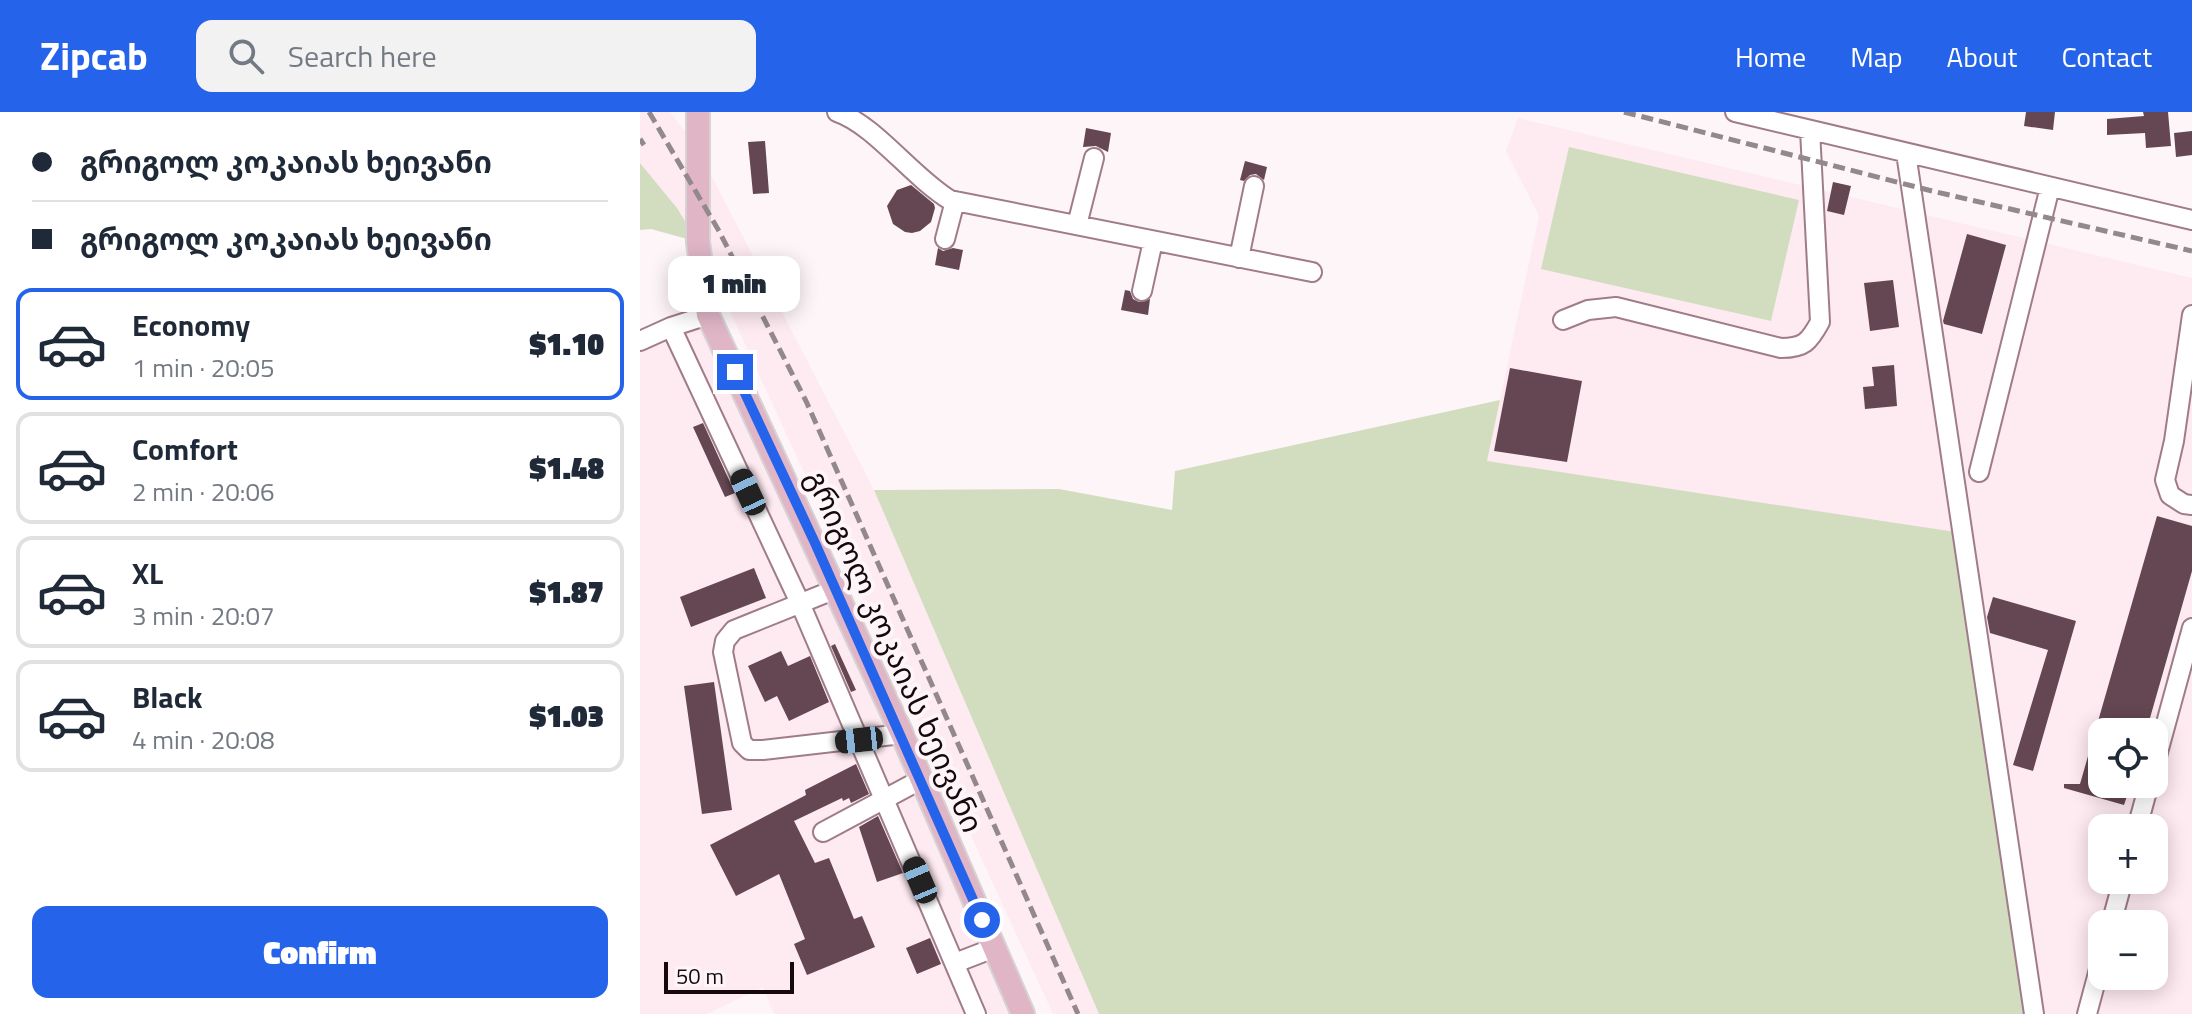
<!DOCTYPE html>
<html lang="en">
<head>
<meta charset="utf-8">
<style>
	body { margin:0; font-family:"Titillium Web","Noto Sans Georgian",sans-serif; background:#f2f2f3; color:#1f2937; height:100vh; display:flex; flex-direction:column; font-size:30px; white-space:nowrap }
	* { box-sizing:border-box; margin:0 }
	p { font-size:26px; color:#747a83 }
	.icon { flex:none; width:44px; height:44px; fill:none; stroke:currentColor; stroke-width:2; stroke-linecap:round; stroke-linejoin:round }
	.map { position:relative; flex:1; overflow:hidden }
	.drawer { display:flex; flex-direction:column; background:#fff; width:640px }
	.drawer>* { flex:none }
	.guide { display:grid; align-content:center; height:176px; padding:0 32px; background:#fff }
	.tools { position:absolute; left:1448px; top:606px; display:grid; gap:16px }
	.tools a { display:grid; place-items:center; width:80px; height:80px; border-radius:16px; background:#fff; box-shadow:0 4px 20px #0003; font-size:40px }
	.scale { position:absolute; left:24px; bottom:20px; width:130px; box-sizing:border-box; padding-left:8px; border:4px solid #15080e; border-top:0; font-size:22px; line-height:28px; white-space:nowrap; color:#15080e; -webkit-text-stroke:6px #fef5f8; paint-order:stroke }
	.end { position:absolute; width:36px; height:36px; margin:-18px; border:10px solid #2563eb; background:#fff; box-shadow:0 0 0 4px #fff }
	.from { border-radius:50% }
	.bubble { position:absolute; height:56px; border-radius:16px; background:#fff; box-shadow:0 4px 20px #0003; font-size:26px; font-weight:800; line-height:56px; text-align:center }
	.car { position:absolute; width:24px; height:48px; margin:-24px -12px; border-radius:10px; box-shadow:0 0 6px 2px #0007; background:linear-gradient(#222 24%,#8ab4d8 0 40%,#222 0 76%,#8ab4d8 0 86%,#222 0) }
	.guide b { display:flex; align-items:center; gap:28px; height:76px; font-size:30px }
	.guide b+b { border-top:2px solid #e0e1e3 }
	.guide i { width:20px; height:20px; background:#1f2937 }
	ul { padding:0; list-style:none }
	li { display:flex; align-items:center; gap:24px; height:112px; margin:0 16px 12px; padding:0 16px; border:4px solid #e0e1e3; border-radius:16px }
	li div { flex:1 }
	li b { display:block; font-size:30px }
	li em { font-style:normal; font-weight:800 }
	li.active { border-color:#2563eb }
	li>.icon { width:72px; height:72px; stroke-width:1.5 }
	.primary-button { display:flex; gap:16px; margin-top:auto; padding:16px 32px }
	.primary-button a { flex:1; height:92px; border-radius:16px; background:#2563eb; color:#fff; font-size:32px; font-weight:800; line-height:92px; text-align:center }
	header { display:flex; align-items:center; gap:48px; box-sizing:border-box; height:112px; padding:0 40px; background:#2563eb; color:#fff }
	header strong { font-size:38px }
	nav { display:flex; gap:44px; margin-inline-start:auto; font-size:28px }
	.search { width:560px; height:72px; background:#f2f2f3; display:flex; align-items:center; gap:20px; box-sizing:border-box; padding:0 28px; border-radius:16px; color:#747a83; font-size:30px }
	main { display:flex; flex:1; min-height:0 }
	.map>svg:first-child { display:block }
	.built { fill:#feeaf1; fill-rule:evenodd }
	.green { fill:#d2ddc0 }
	.building { fill:#644752 }
	.lines { fill:none; stroke-linecap:round; stroke-linejoin:round }
	.minor-casing { stroke:#a07c89; stroke-width:22 }
	.major-casing { stroke:#d5d3d4; stroke-width:26 }
	.minor { stroke:#fff; stroke-width:18 }
	.major { stroke:#e0b6c7; stroke-width:22 }
	.rail { stroke:#93888c; stroke-width:5; stroke-dasharray:12 6; stroke-linecap:butt }
	.route { stroke:#2563eb; stroke-width:10 }
	.labels { text-anchor:middle; dominant-baseline:central; stroke-width:8; stroke-linejoin:round; paint-order:stroke }
	.street-label { font-size:30px; fill:#15080e; stroke:#fef5f8 }
</style>
</head>
<body>
<header>
<strong>Zipcab</strong>
<div class="search"><svg class="icon" aria-label="search" viewBox="0 0 24 24"><circle cx="10" cy="10" r="6"/><path d="M15 15l6 6"/></svg>Search here</div>
<nav><a>Home</a><a>Map</a><a>About</a><a>Contact</a></nav>
</header>
<main>
<section class="drawer">
<div class="guide">
<b><i class="from"></i>გრიგოლ კოკაიას ხეივანი</b>
<b><i></i>გრიგოლ კოკაიას ხეივანი</b>
</div>
<ul>
<li class="active"><svg class="icon" aria-label="car" viewBox="0 0 24 24"><path d="M5 17H2v-5l4-1 3-4h7l3 4 3 1v5h-3M9 17h6M6 11h13"/><circle cx="7" cy="17" r="2"/><circle cx="17" cy="17" r="2"/></svg><div><b>Economy</b><p>1 min · 20:05</p></div><em>$1.10</em></li>
<li><svg class="icon" aria-label="car" viewBox="0 0 24 24"><path d="M5 17H2v-5l4-1 3-4h7l3 4 3 1v5h-3M9 17h6M6 11h13"/><circle cx="7" cy="17" r="2"/><circle cx="17" cy="17" r="2"/></svg><div><b>Comfort</b><p>2 min · 20:06</p></div><em>$1.48</em></li>
<li><svg class="icon" aria-label="car" viewBox="0 0 24 24"><path d="M5 17H2v-5l4-1 3-4h7l3 4 3 1v5h-3M9 17h6M6 11h13"/><circle cx="7" cy="17" r="2"/><circle cx="17" cy="17" r="2"/></svg><div><b>XL</b><p>3 min · 20:07</p></div><em>$1.87</em></li>
<li><svg class="icon" aria-label="car" viewBox="0 0 24 24"><path d="M5 17H2v-5l4-1 3-4h7l3 4 3 1v5h-3M9 17h6M6 11h13"/><circle cx="7" cy="17" r="2"/><circle cx="17" cy="17" r="2"/></svg><div><b>Black</b><p>4 min · 20:08</p></div><em>$1.03</em></li>
</ul>
<div class="primary-button"><a>Confirm</a></div>
</section>
<div class="map">
<svg width="1552" height="902" viewBox="0 0 1552 902">
	<rect width="100%" height="100%" fill="#fef5f8"/>
	<path class="built" d="M0,0H30L57,36L234,378L459,902H413L58,130L37,96L0,51Z
		M878,6L1552,166V902H1394L847,349L899,104L866,39ZM1462,620H1514V672H1462ZM1462,716H1514V768H1462ZM1462,812H1514V864H1462Z
		M68,203L383,902H134L123,875L67,902H0V229Z"/>
	<path class="green" d="M929,35L1159,88L1131,209L901,157Z
		M0,51L37,96L58,130L11,117L0,118Z
		M860,288L847,349L1322,421L1394,902H459L234,378L419,377L532,398L535,359Z"/>
	<path class="building" d="M1386,0H1415L1413,18L1384,14Z
		M1503,0H1528L1531,34L1506,36L1505,21L1467,23V7L1504,4Z
		M446,16L471,21L468,40L456,34L443,35Z
		M1552,19V43L1536,45L1534,21Z
		M125,29L129,81L113,82L108,30Z
		M605,49L627,55L624,68L616,62L610,63L604,69L600,68Z
		M1193,70L1211,74L1204,103L1187,99Z
		M271,73L294,92L295,96L291,110L280,119L272,121L265,120L253,112L247,94L257,78Z
		M1327,122L1366,133L1342,222L1304,212L1303,209Z
		M298,136L303,139L313,136L323,138L319,158L295,153Z
		M1253,168L1259,215L1230,219L1224,171Z
		M485,178L490,179L493,187L499,190L510,187L508,203L481,198Z
		M1254,253L1257,294L1225,297L1223,275L1234,274L1232,255Z
		M870,256L942,269L927,350L854,339Z
		M63,311L95,381L85,385L53,315Z
		M1517,404L1552,414V459L1506,620H1462V672H1491L1484,693L1424,676V672H1440Z
		M114,456L126,486L51,515L40,485Z
		M1353,485L1436,509L1393,659L1373,653L1408,538L1350,521L1347,505Z
		M195,532L216,578L211,580L191,534Z
		M141,539L148,554L170,544L189,590L149,609L137,584L125,590L108,554Z
		M74,570L92,698L62,702L44,574Z
		M216,652L229,682L211,691L209,686L203,689L202,686L154,709L175,751L189,746L214,807L222,804L235,835L167,863L154,832L165,827L139,762L96,784L70,733L166,683L165,678Z
		M238,704L263,761L237,770L219,715Z
		M290,826L301,852L277,862L266,836Z"/>
	<g class="lines">
		<g class="minor-casing">
			<path id="minor" d="M197,0C235,13 272,65 310,88L672,160
				M1095,0L1552,108
				M1266,41L1394,902
				M437,113L454,46
				M305,127L315,89
				M599,146L614,74
				M502,179L513,129
				M1552,203L1534,329L1525,368L1530,383L1544,392L1552,393
				M923,208L948,198L976,195L1141,236C1164,236 1169,230 1180,210L1170,18
				M31,215L160,491L336,902
				M0,229L31,215L68,203
				M1339,360L1410,75
				M196,477L94,518L85,529L83,540L102,631L109,638H123L262,622
				M1514,655L1552,516
				M1497,716L1509,672
				M183,720L282,667
				M1471,812L1483,768
				M315,851L354,836
				M1447,902L1462,846"/>
		</g>
		<g class="major-casing">
			<path id="major" d="M58,0V130L68,203L262,622L383,902"/>
		</g>
		<use href="#minor" class="minor"/>
		<use href="#major" class="major"/>
		<path class="rail" d="M9,0L79,119L166,289L438,902
			M984,0L1292,79L1552,139
			M0,27L4,33"/>
	</g>
	<g class="lines">
		<path class="route" d="M95,260L175,431L342,808"/>
	</g>
	<g class="labels">
		<g class="street-label">
			<text transform="translate(255 539) rotate(66)">გრიგოლ კოკაიას ხეივანი</text>
		</g>
	</g>
</svg>
<div class="tools">
<a><svg class="icon" aria-label="locate" viewBox="0 0 24 24"><circle cx="12" cy="12" r="6"/><path d="M12 2v4M12 18v4M2 12h4M18 12h4"/></svg></a>
<a>+</a>
<a>−</a>
</div>
<div class="scale">50 m</div>
<i class="end from" style="left:342px;top:808px"></i>
<i class="end" style="left:95px;top:260px"></i>
<div class="bubble" style="left:28px;top:144px;width:132px">1 min</div>
<i class="car" style="left:108px;top:380px;rotate:335deg"></i>
<i class="car" style="left:219px;top:628px;rotate:264deg"></i>
<i class="car" style="left:280px;top:768px;rotate:337deg"></i>
</div>
</main>
</body>
</html>
